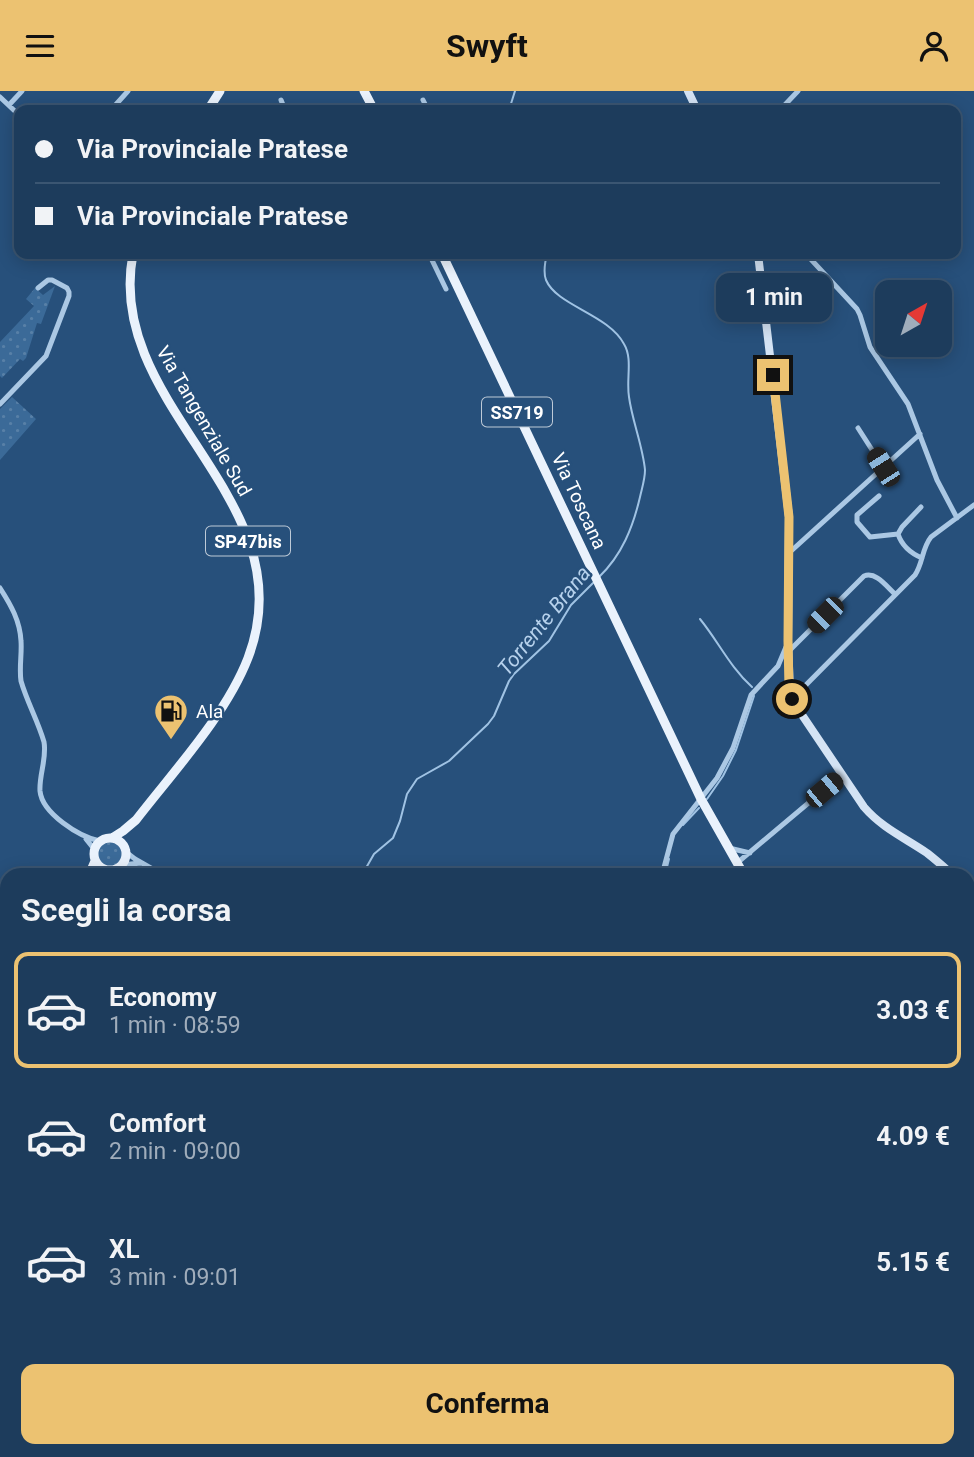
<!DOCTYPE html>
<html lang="it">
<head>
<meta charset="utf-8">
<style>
	body { margin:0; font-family:Roboto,sans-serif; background:#254362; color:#f1f3f6; height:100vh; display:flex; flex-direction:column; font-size:26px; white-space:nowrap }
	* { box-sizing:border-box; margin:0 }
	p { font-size:23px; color:#a0adbb }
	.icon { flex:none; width:38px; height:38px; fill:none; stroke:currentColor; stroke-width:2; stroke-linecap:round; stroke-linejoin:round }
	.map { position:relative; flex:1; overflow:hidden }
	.drawer { position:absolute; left:0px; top:777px; width:975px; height:590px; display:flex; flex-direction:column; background:#1d3c5c; border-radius:21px 21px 0 0; box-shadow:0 4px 18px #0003,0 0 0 2px #3b5672 }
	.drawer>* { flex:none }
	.guide { position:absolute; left:14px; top:14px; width:947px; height:154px; border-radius:14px; box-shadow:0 4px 18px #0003,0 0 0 2px #3b5672; display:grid; align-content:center; height:154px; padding:0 21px; background:#1d3c5c }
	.needle { width:46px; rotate:39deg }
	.tools { position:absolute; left:875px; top:189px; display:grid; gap:14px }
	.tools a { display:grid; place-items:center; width:77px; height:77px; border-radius:14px; background:#1d3c5c; box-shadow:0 4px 18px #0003,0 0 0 2px #3b5672; font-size:35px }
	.end { position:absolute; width:32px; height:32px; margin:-16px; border:9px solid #ecc271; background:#111; box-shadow:0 0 0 4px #111 }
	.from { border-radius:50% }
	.bubble { position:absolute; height:49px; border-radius:14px; background:#1d3c5c; box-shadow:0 4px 18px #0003,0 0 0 2px #3b5672; font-size:23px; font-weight:700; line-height:49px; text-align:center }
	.car { position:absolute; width:21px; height:42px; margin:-21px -10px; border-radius:9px; box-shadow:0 0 5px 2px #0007; background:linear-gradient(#222 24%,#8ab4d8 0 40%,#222 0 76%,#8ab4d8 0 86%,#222 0) }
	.guide b { display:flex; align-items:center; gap:24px; height:66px; font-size:26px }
	.guide b+b { border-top:2px solid #3b5672 }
	.guide i { width:18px; height:18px; background:#f1f3f6 }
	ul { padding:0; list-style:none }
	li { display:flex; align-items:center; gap:21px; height:116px; margin:0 14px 10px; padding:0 7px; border:4px solid transparent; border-radius:14px }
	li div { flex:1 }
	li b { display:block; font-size:26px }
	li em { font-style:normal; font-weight:700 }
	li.current { border-color:#ecc271 }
	li>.icon { width:63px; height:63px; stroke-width:1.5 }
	h2 { padding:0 21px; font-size:32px; line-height:84px }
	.primary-button { display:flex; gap:14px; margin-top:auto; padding:14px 21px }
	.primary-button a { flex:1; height:80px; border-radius:14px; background:#ecc271; color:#111; font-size:28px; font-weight:700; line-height:80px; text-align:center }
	header { display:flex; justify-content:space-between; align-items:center; height:91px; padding:0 21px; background:#ecc271; color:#111; font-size:32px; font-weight:700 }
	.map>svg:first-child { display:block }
	.grass { fill:url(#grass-dots) }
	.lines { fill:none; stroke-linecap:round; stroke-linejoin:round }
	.stream { stroke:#a0c3e4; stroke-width:2 }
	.street { stroke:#abc8e4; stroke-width:5 }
	.secondary { stroke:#d4e3f4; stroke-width:8 }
	.primary { stroke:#eaf2fc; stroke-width:9 }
	.highway { stroke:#fff; stroke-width:10 }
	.route { stroke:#ecc271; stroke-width:9 }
	.labels { text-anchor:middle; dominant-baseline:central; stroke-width:5; stroke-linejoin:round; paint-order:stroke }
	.shield { fill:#27507b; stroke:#becad7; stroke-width:2 }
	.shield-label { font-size:18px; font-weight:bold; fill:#fff }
	.street-label { font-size:19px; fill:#fff; stroke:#27507b }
	.poi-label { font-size:19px; fill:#fff; stroke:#27507b; text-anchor:start }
	.water-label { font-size:21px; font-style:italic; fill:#b6d1ec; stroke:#27507b }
</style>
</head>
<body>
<header><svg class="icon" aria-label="menu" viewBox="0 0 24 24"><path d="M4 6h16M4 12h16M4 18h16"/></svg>Swyft<svg class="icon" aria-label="person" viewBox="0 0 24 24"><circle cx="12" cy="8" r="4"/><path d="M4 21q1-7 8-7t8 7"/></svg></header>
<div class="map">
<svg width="974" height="1366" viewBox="0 0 974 1366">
	<defs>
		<pattern id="grass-dots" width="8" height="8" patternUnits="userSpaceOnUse" patternTransform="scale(1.75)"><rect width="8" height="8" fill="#3b6a98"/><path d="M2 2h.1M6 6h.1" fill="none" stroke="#5880a7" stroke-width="1.8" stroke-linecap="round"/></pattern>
	</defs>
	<rect width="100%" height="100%" fill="#27507b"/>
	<path class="grass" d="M55,195L41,233L37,232L26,267L23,270L20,268L2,287L0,285V251L34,215L26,208L35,197L43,204Z
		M12,306L36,328L0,369V318Z
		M98 763a12 12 0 1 1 24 0a12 12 0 1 1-24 0Z"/>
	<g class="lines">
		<path class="stream" d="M509,19L515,0
			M547,163C545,171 543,181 546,189C557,215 608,223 624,253C633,268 626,288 629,306C632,329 643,356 645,379C645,388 642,397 640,406C633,436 622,464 599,486
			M700,528C718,550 730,576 752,596
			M707,708L723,685L736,659L754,605
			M683,734L699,717
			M362,784L374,763L393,747L400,730L407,703L417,688L449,670L488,633L494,625L509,590L514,583L549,550L571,514L593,492
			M665,784L669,768
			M0,935L4,930L7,916
			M0,1127L2,1131L0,1133
			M0,1323L7,1329
			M43,1360L54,1366
			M537,1360V1366
			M762,1366L764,1360"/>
		<path class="street" d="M0,6L19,24
			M281,9L285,19
			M423,9L425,13L426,19
			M9,14L22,0
			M111,19L128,0
			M780,19L798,0
			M429,163L446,198
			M806,163L857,218L860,224L870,256L908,313L937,389L957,427
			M0,313L46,265L69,205V201L67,197L52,189H48L38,197
			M858,337L883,376
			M879,405L857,424V431L870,446L898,443
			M921,416L902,436L898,443C902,455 910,462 922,467
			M790,461L920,343
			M0,497C11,514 20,530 21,550C22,563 19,577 21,590C27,611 38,630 44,651C47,667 39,684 40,700C42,722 79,746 100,750
			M789,560L864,485C876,480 887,496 895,503
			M792,608L915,484C923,472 922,457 931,446L974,414
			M86,748L94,758
			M729,757L750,762
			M126,761L135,768L163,784
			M737,772L843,683
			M121,774L141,772
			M117,777L119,784
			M662,784L673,743L717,687L733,657L751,604L778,575L786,556
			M968,1284L974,1286
			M56,1360L64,1366
			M320,1360L331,1366
			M31,1366L41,1360
			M188,1366L204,1360
			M755,1366L758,1360"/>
		<path class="secondary" d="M688,0L697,19
			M758,163L789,426L788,549L790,602L794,612L864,716C882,737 905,747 927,762C936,769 945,777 953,784
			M968,797L974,803"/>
		<path class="primary" d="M364,0L374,19
			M208,19L220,0
			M442,163L701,708L744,784
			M94 763a16 16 0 1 1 32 0a16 16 0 1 1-32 0Z
			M112,747L123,740L136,729C173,681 226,624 248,567C309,408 103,317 133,163
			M89,784L95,770
			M0,850L7,848
			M968,1049L974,1057"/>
		<path class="highway" d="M0,1212L7,1220
			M0,1224L7,1232
			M100,1360L104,1366
			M109,1360L113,1366"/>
	</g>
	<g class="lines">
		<path class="route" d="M773,284L789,426L788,550L789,597L792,608"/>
	</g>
	<defs>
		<g id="fuel-pin" transform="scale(1.75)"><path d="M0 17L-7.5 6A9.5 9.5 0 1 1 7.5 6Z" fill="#ecc271" stroke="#27507b"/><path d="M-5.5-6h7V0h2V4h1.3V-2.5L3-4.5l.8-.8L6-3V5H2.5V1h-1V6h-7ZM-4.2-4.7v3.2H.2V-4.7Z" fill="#111"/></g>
	</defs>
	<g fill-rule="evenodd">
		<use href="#fuel-pin" x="171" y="620"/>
	</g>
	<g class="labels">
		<g class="shield">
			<rect x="482" y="306.5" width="70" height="29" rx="5"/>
			<rect x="206" y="435.5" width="84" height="29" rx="5"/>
		</g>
		<g class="shield-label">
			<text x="517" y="321">SS719</text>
			<text x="248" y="450">SP47bis</text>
		</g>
		<g class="street-label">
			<text transform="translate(204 330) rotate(60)">Via Tangenziale Sud</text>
			<text transform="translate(579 410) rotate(65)">Via Toscana</text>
		</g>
		<g class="poi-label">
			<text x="196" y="620">Ala</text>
		</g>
		<g class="water-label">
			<text transform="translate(544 530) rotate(-51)">Torrente Brana</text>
		</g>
	</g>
</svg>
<div class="tools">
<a><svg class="needle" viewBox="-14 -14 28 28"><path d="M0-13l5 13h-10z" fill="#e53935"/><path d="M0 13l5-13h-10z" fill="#a0adbb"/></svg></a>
</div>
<i class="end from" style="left:792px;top:608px"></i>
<i class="end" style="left:773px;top:284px"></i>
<div class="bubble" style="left:716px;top:182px;width:116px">1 min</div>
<i class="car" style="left:883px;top:376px;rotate:328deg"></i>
<i class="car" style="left:825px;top:524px;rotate:225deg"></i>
<i class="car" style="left:824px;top:699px;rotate:50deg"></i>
<div class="guide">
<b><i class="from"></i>Via Provinciale Pratese</b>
<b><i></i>Via Provinciale Pratese</b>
</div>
<section class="drawer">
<h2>Scegli la corsa</h2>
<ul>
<li class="current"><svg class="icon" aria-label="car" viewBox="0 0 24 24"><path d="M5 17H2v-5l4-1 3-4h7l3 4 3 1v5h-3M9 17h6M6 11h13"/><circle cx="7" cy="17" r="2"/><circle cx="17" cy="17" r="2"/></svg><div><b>Economy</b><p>1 min · 08:59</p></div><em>3.03 €</em></li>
<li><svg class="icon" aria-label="car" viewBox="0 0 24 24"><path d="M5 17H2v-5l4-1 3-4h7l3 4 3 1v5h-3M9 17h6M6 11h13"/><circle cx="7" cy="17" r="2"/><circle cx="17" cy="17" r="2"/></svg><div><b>Comfort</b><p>2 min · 09:00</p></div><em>4.09 €</em></li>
<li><svg class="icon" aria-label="car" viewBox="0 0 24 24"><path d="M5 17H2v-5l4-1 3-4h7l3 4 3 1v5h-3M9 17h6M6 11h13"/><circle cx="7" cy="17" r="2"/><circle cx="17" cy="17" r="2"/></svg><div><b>XL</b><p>3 min · 09:01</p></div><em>5.15 €</em></li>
</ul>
<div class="primary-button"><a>Conferma</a></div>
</section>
</div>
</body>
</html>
